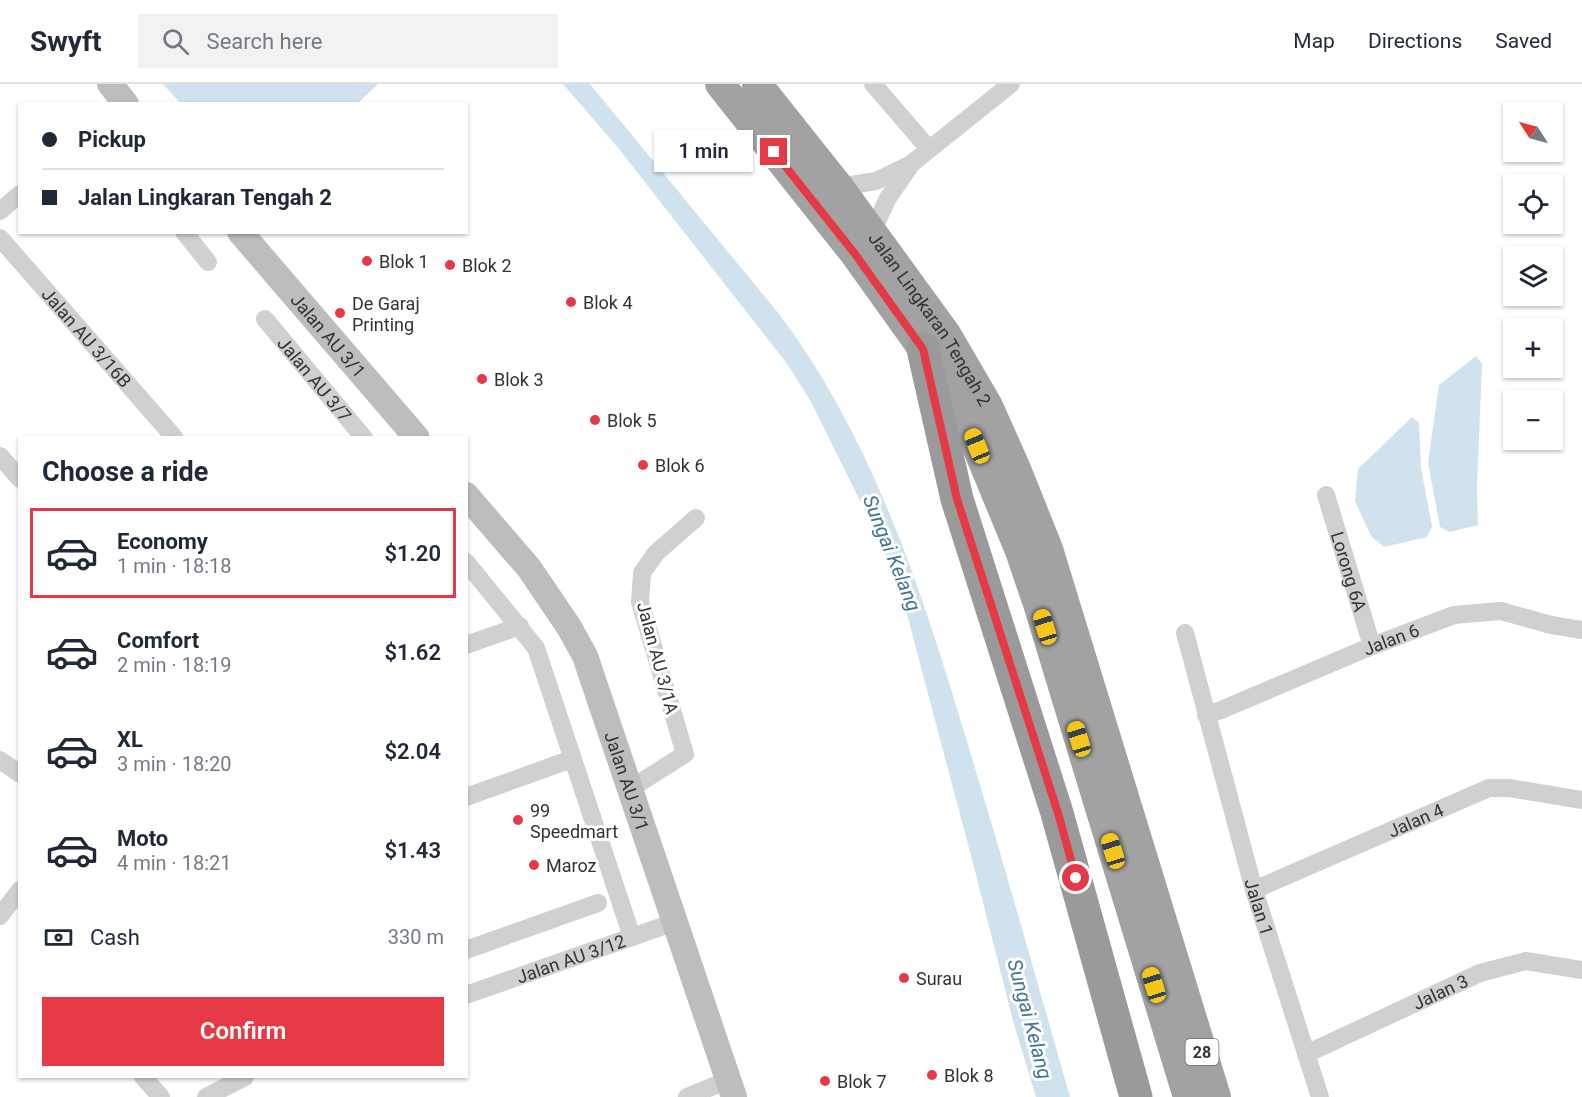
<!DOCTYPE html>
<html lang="en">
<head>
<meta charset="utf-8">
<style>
	body { margin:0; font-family:Roboto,sans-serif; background:#f2f2f3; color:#1f2937; height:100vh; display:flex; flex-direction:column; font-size:22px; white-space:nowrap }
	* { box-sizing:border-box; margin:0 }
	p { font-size:20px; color:#747a83 }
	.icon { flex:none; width:33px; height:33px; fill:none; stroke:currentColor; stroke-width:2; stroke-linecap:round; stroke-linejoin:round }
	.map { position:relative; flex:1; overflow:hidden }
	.panel { position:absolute; left:18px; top:352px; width:450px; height:642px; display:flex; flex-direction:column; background:#fff; border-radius:0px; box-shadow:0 2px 4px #0004 }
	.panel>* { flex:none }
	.guide { position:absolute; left:18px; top:18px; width:450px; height:132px; border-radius:0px; box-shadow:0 2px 4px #0004; display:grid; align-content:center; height:132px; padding:0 24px; background:#fff }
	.needle { width:39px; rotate:306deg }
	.buttons { position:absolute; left:1503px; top:18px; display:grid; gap:12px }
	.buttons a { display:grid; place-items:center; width:60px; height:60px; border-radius:0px; background:#fff; box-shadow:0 2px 4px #0004; font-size:30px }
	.end { position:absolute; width:27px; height:27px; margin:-14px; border:8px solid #e63946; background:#fff; box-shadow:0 0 0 3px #fff }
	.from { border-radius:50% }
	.bubble { position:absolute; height:42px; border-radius:0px; background:#fff; box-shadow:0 2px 4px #0004; font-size:20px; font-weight:600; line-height:42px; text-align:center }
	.car { position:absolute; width:18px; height:36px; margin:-18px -9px; border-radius:8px; box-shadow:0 0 4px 2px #0007; background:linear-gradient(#f5c518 24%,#345 0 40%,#f5c518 0 76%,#345 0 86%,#f5c518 0) }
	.guide b { display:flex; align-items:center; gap:21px; height:57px; font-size:22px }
	.guide b+b { border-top:2px solid #e0e1e3 }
	.guide i { width:15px; height:15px; background:#1f2937 }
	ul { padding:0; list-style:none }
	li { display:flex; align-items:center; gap:18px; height:90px; margin:0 12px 9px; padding:0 12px; border:3px solid transparent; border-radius:0px }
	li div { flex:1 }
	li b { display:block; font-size:22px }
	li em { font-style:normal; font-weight:600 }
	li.on { border-color:#e63946 }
	li>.icon { width:54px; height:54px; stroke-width:1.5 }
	h2 { padding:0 24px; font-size:27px; line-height:72px }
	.pay { display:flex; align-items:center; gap:15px; height:66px; padding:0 24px; font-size:22px }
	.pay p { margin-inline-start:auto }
	.primary-button { display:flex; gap:12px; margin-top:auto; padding:12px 24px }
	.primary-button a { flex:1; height:69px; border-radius:0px; background:#e63946; color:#fff; font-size:24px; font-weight:600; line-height:69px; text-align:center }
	header { display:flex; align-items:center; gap:36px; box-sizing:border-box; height:84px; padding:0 30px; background:#fff; border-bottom:2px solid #e0e1e3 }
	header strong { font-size:28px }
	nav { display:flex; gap:33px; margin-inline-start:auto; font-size:21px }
	.search { width:420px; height:54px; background:#f2f2f3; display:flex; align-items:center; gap:15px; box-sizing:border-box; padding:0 21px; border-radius:0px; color:#747a83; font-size:22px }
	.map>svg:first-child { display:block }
	.water { fill:#cfe2ee }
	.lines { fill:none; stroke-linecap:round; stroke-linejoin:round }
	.minor { stroke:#d0d0d0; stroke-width:18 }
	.secondary { stroke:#bdbdbd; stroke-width:26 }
	.trunk { stroke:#a2a2a2; stroke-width:30 }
	.motorway { stroke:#9a9a9a; stroke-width:33 }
	.route { stroke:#e63946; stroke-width:8 }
	.poi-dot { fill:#e63946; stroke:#fff; stroke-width:2 }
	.labels { text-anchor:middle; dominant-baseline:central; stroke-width:6; stroke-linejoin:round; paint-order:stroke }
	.shield { fill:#fff; stroke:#707070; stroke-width:1.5 }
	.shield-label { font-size:16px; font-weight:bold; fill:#333 }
	.poi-label { font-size:18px; fill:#333; stroke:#fff; text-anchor:start }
	.street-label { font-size:18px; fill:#333; stroke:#fff }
	.water-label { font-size:20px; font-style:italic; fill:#3f7597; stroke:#fff }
</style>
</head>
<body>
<header>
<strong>Swyft</strong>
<div class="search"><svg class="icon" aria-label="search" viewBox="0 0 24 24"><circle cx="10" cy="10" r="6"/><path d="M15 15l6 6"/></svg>Search here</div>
<nav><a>Map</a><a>Directions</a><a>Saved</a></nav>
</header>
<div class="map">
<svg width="1582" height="1013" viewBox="0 0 1582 1013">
	<rect width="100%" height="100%" fill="#fff"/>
	<path class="water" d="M163,0H378L358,19L181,20Z
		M563,0H590L779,230C876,359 923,512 969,664C1004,780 1037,897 1070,1013H1036L1013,937L974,783L904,519L882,461L811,318L788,281L619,65Z
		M1476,272L1482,280L1477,403L1478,441L1450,448L1440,443L1428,379L1439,301Z
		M1412,333L1419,339L1421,384L1432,442L1427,453L1384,463L1371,452L1355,417L1358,385Z"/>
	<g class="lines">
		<g class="minor">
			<path d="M873,0L929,65"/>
			<path d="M839,103L876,97L911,80L1011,0"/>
			<path d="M0,127L20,110"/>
			<path d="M184,148L208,178"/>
			<path d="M872,148L888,114L910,82"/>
			<path id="s1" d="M0,154L174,353"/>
			<path id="s2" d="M265,235L364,354"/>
			<path d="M0,372L20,395"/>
			<path id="s3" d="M1326,411L1372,562"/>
			<path d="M466,478L536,564L632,853"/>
			<path id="s4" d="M1185,549L1254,806L1320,1013"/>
			<path d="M466,561L520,542"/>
			<path id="s5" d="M1206,631L1221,626L1372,562L1454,531L1501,527L1551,541L1582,546"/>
			<path d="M0,676L20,690"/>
			<path d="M630,705L685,670L640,518L642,489L656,469L696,434"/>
			<path d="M466,713L572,675"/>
			<path id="s6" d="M1254,806L1489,704H1509L1582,716"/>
			<path d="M0,832L20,806"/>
			<path d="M466,866L598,819"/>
			<path id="s7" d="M466,911L675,838"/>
			<path id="s8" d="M1306,970L1480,889L1526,877L1582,886"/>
			<path d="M143,993L161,1013"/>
			<path d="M206,1013L245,993"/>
			<path d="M687,1013L728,996"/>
		</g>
		<g class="secondary">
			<path d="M110,0L126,20"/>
			<path id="s9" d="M240,148L417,354"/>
			<path id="s10" d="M466,411L529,484L569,543L585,572L734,1013"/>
		</g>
		<g class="trunk">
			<path d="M720,0L855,170L923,265L968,341L1020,467L1038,520L1188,1013"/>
			<path id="s11" d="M757,0L839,103L946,250L988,322L1016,385L1048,465L1216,1013"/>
		</g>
		<path class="motorway" d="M923,265L957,415L1057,729L1136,1013"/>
	</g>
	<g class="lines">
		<path class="route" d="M774,68L855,170L923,265L957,415L1058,729L1076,794"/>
	</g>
	<g class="poi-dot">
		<circle cx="367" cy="177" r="6"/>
		<circle cx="450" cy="181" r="6"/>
		<circle cx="571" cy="218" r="6"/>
		<circle cx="340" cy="229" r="6"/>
		<circle cx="482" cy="295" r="6"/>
		<circle cx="595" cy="336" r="6"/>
		<circle cx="643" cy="381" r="6"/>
		<circle cx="518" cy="736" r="6"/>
		<circle cx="534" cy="781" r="6"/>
		<circle cx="904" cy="894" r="6"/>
		<circle cx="932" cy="991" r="6"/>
		<circle cx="825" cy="997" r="6"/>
	</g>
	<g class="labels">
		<rect class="shield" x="1185.5" y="955" width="33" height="26" rx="4.5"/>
		<g class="shield-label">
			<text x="1202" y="968">28</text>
		</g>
		<g class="poi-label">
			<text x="379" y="177">Blok 1</text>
			<text x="462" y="181">Blok 2</text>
			<text x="583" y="218">Blok 4</text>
			<text x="352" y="219">De Garaj<tspan x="352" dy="21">Printing</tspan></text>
			<text x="494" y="295">Blok 3</text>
			<text x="607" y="336">Blok 5</text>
			<text x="655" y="381">Blok 6</text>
			<text x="530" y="726">99<tspan x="530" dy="21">Speedmart</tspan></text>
			<text x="546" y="781">Maroz</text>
			<text x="916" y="894">Surau</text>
			<text x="944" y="991">Blok 8</text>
			<text x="837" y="997">Blok 7</text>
		</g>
		<g class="street-label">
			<text stroke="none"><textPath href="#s11" startOffset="292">Jalan Lingkaran Tengah 2</textPath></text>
			<text stroke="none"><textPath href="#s9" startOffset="136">Jalan AU 3/1</textPath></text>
			<text stroke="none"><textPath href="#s1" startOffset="132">Jalan AU 3/16B</textPath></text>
			<text stroke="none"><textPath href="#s2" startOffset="78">Jalan AU 3/7</textPath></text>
			<text stroke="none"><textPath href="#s3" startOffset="80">Lorong 6A</textPath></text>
			<text stroke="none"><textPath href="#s5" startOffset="200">Jalan 6</textPath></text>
			<text transform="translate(658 574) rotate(75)">Jalan AU 3/1A</text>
			<text stroke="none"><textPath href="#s10" startOffset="333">Jalan AU 3/1</textPath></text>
			<text stroke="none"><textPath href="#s6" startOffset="176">Jalan 4</textPath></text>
			<text stroke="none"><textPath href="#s4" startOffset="284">Jalan 1</textPath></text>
			<text stroke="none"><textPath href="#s7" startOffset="111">Jalan AU 3/12</textPath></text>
			<text stroke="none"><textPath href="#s8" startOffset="148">Jalan 3</textPath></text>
		</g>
		<g class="water-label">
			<text transform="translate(892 469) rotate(68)">Sungai Kelang</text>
			<text transform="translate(1030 935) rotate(75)">Sungai Kelang</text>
		</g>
	</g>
</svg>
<div class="buttons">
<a><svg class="needle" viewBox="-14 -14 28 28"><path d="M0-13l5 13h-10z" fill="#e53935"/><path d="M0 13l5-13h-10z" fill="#747a83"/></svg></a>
<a><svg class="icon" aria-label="locate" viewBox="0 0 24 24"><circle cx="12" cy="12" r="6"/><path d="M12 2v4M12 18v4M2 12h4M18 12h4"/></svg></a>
<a><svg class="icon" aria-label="layers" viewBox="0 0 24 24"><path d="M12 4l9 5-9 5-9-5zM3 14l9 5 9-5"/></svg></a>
<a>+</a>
<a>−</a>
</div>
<i class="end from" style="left:1076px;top:794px"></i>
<i class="end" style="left:774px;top:68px"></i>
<div class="bubble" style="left:654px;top:46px;width:99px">1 min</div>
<i class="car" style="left:977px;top:362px;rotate:338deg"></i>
<i class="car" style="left:1045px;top:543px;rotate:343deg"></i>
<i class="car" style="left:1079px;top:655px;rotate:343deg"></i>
<i class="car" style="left:1113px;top:767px;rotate:343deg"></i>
<i class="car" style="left:1154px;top:901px;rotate:343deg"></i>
<div class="guide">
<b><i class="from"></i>Pickup</b>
<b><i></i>Jalan Lingkaran Tengah 2</b>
</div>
<section class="panel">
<h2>Choose a ride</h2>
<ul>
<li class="on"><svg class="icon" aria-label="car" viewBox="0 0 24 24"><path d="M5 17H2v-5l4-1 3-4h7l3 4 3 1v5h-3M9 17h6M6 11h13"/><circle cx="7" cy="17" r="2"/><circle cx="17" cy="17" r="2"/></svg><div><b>Economy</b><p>1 min · 18:18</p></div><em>$1.20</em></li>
<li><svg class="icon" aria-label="car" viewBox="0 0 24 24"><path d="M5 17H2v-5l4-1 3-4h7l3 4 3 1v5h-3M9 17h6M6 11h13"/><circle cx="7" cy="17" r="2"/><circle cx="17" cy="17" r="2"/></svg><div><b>Comfort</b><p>2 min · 18:19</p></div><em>$1.62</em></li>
<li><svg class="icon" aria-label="car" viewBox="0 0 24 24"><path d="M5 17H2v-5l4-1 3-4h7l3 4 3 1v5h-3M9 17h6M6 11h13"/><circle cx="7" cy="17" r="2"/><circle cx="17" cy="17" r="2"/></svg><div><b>XL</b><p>3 min · 18:20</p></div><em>$2.04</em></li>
<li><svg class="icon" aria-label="car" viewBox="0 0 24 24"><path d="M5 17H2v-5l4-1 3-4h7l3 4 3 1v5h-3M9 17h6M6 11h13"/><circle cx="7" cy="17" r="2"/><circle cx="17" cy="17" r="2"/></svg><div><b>Moto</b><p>4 min · 18:21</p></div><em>$1.43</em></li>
</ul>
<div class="pay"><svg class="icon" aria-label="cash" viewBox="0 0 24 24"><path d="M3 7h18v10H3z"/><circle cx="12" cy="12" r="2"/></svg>Cash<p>330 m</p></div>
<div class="primary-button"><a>Confirm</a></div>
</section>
</div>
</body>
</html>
